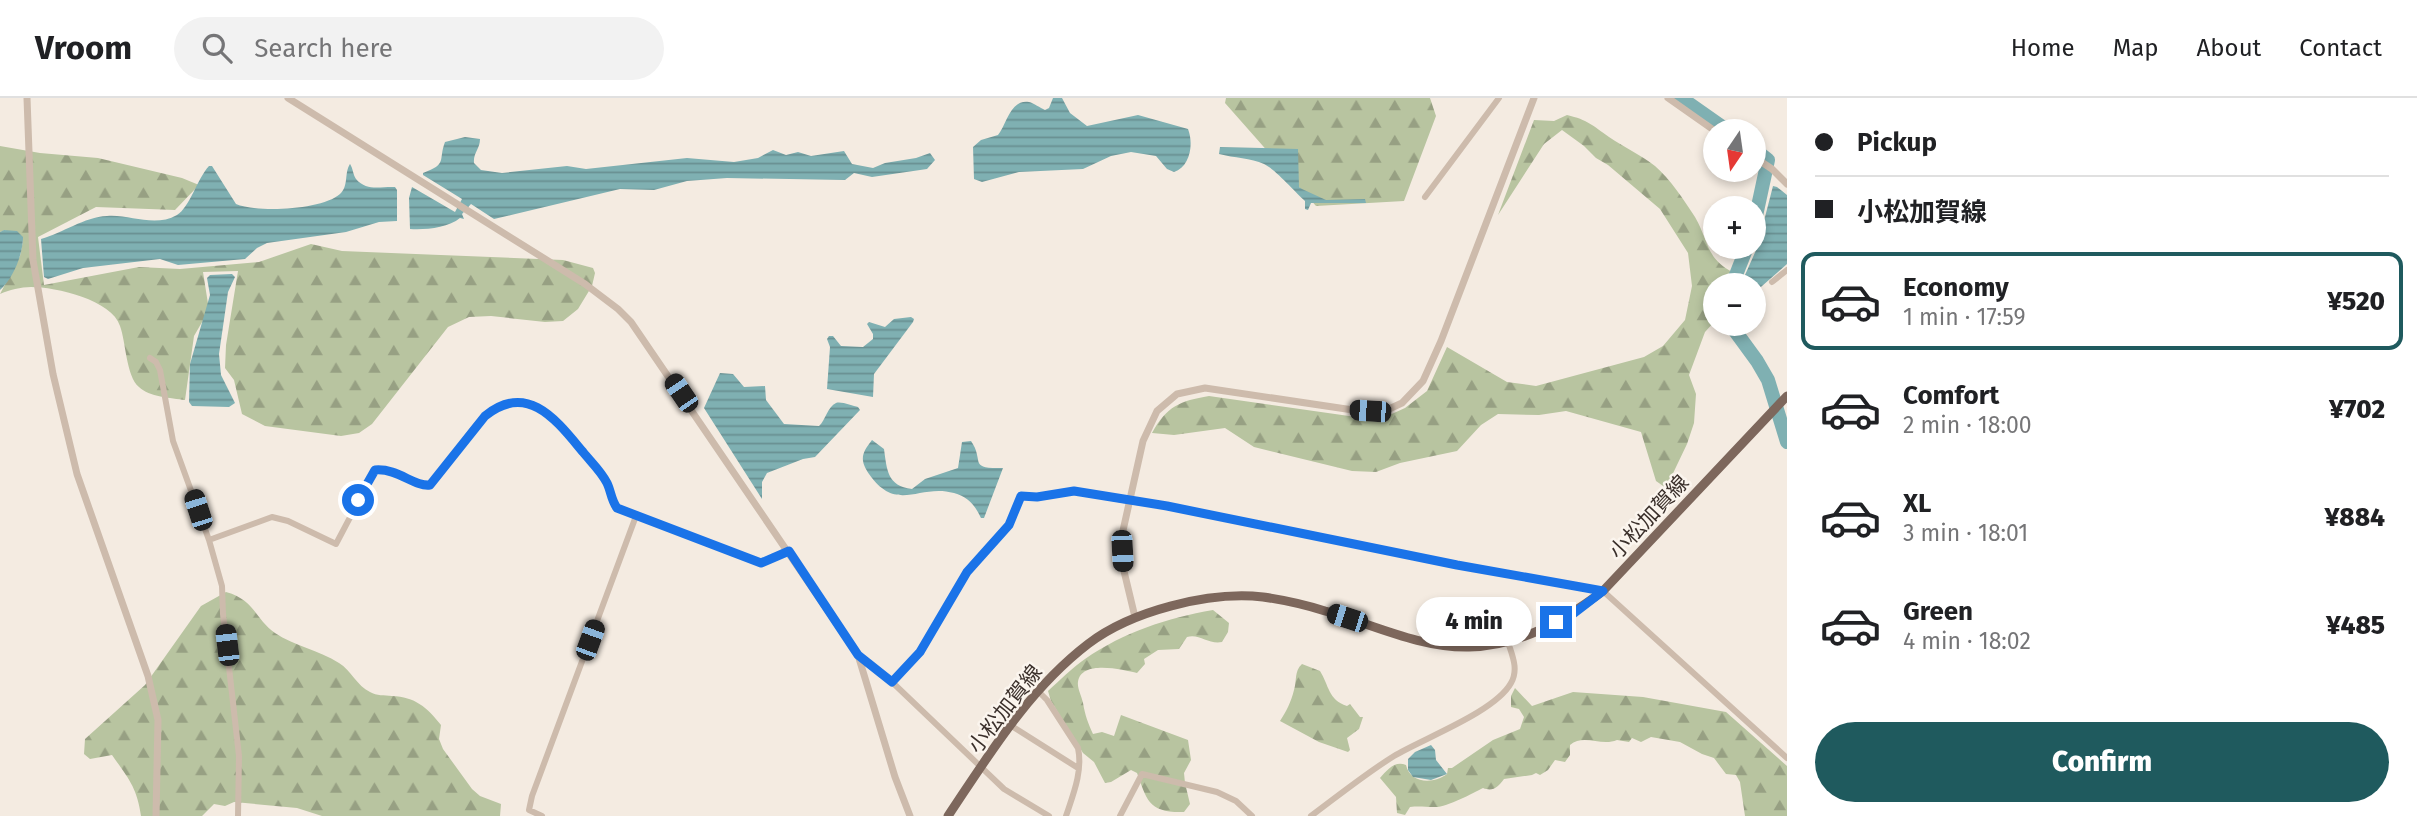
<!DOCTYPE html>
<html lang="en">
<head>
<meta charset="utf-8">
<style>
	body { margin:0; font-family:"Fira Sans","Noto Sans JP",sans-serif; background:#f2f2f2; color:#202124; height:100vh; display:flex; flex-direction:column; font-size:26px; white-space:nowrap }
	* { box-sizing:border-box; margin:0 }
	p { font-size:23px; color:#757577 }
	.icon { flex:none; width:38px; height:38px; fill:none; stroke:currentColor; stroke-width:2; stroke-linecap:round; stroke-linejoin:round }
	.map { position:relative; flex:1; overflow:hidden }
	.drawer { display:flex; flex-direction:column; background:#fff; width:630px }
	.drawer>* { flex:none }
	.top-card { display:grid; align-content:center; height:154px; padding:0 28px; background:#fff }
	.needle { width:46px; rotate:193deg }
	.buttons { position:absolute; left:1703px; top:21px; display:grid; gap:14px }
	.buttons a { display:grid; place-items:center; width:63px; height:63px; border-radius:50%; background:#fff; box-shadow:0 4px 10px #0003; font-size:35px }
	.end { position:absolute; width:32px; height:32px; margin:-16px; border:9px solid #1a73e8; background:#fff; box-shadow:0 0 0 4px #fff }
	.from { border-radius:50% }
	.bubble { position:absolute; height:49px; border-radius:24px; background:#fff; box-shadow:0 4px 10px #0003; font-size:23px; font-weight:800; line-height:49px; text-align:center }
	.car { position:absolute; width:21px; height:42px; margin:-21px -10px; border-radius:9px; box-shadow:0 0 5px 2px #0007; background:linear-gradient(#222 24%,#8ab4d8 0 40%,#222 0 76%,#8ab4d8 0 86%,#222 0) }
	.top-card b { display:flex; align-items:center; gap:24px; height:66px; font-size:26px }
	.top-card b+b { border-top:2px solid #e0e0e0 }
	.top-card i { width:18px; height:18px; background:#202124 }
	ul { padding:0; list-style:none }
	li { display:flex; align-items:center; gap:21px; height:98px; margin:0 14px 10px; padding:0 14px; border:4px solid transparent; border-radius:14px }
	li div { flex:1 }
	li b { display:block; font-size:26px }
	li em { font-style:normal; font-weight:800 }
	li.current { border-color:#1f5a5e }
	li>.icon { width:63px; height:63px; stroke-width:1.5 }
	.action { display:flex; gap:14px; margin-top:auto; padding:14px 28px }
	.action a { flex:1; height:80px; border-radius:42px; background:#1f5a5e; color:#fff; font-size:28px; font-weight:800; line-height:80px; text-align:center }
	header { display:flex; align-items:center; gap:42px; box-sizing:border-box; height:98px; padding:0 35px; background:#fff; border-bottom:2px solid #e0e0e0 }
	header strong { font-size:33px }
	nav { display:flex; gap:38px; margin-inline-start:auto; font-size:24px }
	.search { width:490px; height:63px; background:#f2f2f2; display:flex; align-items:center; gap:18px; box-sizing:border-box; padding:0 24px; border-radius:38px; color:#757577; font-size:26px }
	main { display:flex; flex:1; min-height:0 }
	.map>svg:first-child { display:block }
	.forest { fill:url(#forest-firs) }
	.water { fill:url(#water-rules) }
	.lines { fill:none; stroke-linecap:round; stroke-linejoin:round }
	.river { stroke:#7fb0b2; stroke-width:14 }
	.minor { stroke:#cdbbac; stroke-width:6 }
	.tertiary { stroke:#cdbbac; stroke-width:7 }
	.primary { stroke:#7d675c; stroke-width:9 }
	.route { stroke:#1a73e8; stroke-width:9 }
	.labels { text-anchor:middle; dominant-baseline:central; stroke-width:5; stroke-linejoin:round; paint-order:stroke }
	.street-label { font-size:21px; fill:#3b302b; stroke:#fbf5ee }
</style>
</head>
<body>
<header>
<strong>Vroom</strong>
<div class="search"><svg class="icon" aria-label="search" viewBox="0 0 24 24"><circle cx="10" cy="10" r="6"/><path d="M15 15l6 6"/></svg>Search here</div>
<nav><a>Home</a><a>Map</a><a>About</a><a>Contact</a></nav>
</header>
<main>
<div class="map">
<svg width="1787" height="718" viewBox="0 0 1787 718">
	<defs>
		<pattern id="forest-firs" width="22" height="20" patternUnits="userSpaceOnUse" patternTransform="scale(1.75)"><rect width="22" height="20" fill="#b8c4a0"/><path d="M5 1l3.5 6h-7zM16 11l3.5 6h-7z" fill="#97a083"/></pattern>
		<pattern id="water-rules" width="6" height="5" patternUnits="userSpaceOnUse" patternTransform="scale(1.75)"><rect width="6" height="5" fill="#7fb0b2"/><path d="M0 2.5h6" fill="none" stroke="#699091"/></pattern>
	</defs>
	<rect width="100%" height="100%" fill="#f4ebe1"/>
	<path class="forest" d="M1226,0H1430L1436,18L1404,103L1316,108L1225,5Z
		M1567,17C1588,22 1592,27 1609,39C1624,49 1641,57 1655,68C1670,81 1684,102 1695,119C1709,143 1705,159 1732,174L1729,187H1715V223L1705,234L1689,277L1696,296L1694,325L1687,346L1666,390L1656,383L1641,334L1566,313L1539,317L1498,316L1481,327L1457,353L1400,365L1376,374L1352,373L1254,349L1225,330L1174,337L1152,335C1167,308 1180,303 1209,298L1363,320L1385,319L1405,310L1427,293L1447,249L1507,284L1536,288L1644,259L1663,248L1685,222L1692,188L1688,155L1660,111L1608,67L1596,60L1584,48L1562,32L1544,46L1498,117L1534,22L1554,23Z
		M0,48L40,55L98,60L182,80L199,87L175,112L96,109L38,139L44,187L139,169L180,171L259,164L311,146L342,153L563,162L593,170L595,175L592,188L578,211L563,223L545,224L491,218L469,219L448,229L372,326L359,335L341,338L265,328L242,316L234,282L225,270L226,247L238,173L203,174L209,212L194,238L185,302C171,300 149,299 139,289C126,278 126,244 120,228C112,202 56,189 31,189C21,189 9,192 0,196L20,158L23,143L5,132L0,134Z
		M226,494C255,502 254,520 275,535C294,548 319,552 339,565C351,572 357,588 370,594C377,598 384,597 392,598C415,599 427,609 441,627L439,641L443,651L472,691L480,698L501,706L500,718H322L297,710L234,704L225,708L214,706L202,718H141C137,689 128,680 112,657L90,661L84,656L85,641L145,587L201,508Z
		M1213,512L1229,525L1228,534L1222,544C1209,547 1199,535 1187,539L1179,551L1158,552L1144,561L1145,566L1137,575C1124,572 1081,561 1078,584C1077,590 1082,599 1083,605C1085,617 1088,625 1093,636L1102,634L1114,638L1121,617L1188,642L1191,662L1184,675L1185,685L1190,706L1184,714C1148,715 1147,702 1137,675L1131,672L1111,684L1105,685L1094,664L1083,655L1051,603L1048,593C1060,582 1072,570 1085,561C1124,534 1167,520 1213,512Z
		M1302,566L1320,573C1329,587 1328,602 1347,608L1350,606L1360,619H1363L1359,631L1347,640L1350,652L1348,654L1319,644L1280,623C1286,614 1291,604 1294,592C1297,583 1294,573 1302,566Z
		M1515,590L1532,608L1573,594L1643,599L1726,614L1787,668V718H1745L1740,684L1736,677L1726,676L1714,660L1702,656L1680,644L1651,639L1641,644L1632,640L1629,644L1617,642C1601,649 1584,635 1570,647V657L1565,664L1555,662L1548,672L1540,677L1536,675L1532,677L1504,681C1498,689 1493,694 1483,690C1473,695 1446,710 1434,709C1425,709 1419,708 1410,709L1405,717L1397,715L1396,699L1380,680C1387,672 1395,662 1406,667C1410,686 1434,686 1447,676L1448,670H1452L1493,642L1520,631L1524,619L1519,611L1511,609V598Z"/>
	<path class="water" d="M1053,0H1062L1070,15L1087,28L1138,17L1188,31C1194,46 1190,69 1174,74L1167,71L1156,58L1131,54L1111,58L1083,71L1019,74L982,84L974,81L973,49L981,42L998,37C1007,26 1010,1 1029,4C1034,5 1040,10 1045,12L1049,10Z
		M465,39L480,41C480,51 473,55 474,65L481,72L502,75L567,68L586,71L687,60L734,64L758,60L773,52L786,57L798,54L811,58L844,53L852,66L873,70L885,65L916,60L930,55L935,62L927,71L872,79L854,75L845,82L727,80L687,83L654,92L620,91L494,121L471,106L462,116L464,121L460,120C448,130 425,132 410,131L409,100L412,89L455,114L462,101L423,77V75C448,66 438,62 445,44Z
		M1220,49L1298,51L1299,89L1302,91L1326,102L1365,101L1366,105H1311L1308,112L1305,111V103C1296,95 1275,71 1264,66C1251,60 1234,60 1219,56Z
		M350,66C353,70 353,77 356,81C367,94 382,88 395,89L397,92V123L379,124L346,134L267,145L257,150L245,161L178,167L160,161L83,170L48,181L44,179L41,141C63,135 84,119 107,118C130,116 154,130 177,117C190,109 197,81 209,68H212L236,106C257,115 322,112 340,96C349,88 344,75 350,66Z
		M1773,88L1777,89L1787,97V166L1754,195V187L1741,186L1757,150Z
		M4,132L17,133L23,139C23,156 13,181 0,192V134Z
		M232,176L235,179L228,194L219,256L221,277L235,305L229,309L192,308L189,304L190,266L210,197L207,180L210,177Z
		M911,219L914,221L913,224L874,276L873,299L827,291L830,249L827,241L829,238H833L841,248L863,249L873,241V236L867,226L869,224L885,229L894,221Z
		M720,275L733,276L744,289L765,288L766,302L784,326L819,328C825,323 828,308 836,305C841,303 853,308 858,309L860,312L815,359L803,361L767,375L762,384V401L704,310Z
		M872,342L884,351C887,372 887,388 912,391L925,381L958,370L962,344L971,343C985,363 967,371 1003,370L984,420H981C975,407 968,399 954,395C919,385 897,416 869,376C859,361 862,355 872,342Z
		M1431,647L1435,652L1436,662L1447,676L1431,682L1413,679L1408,672V661L1415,654Z"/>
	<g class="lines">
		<path class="river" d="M1681,0L1728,33
			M1754,51L1768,62L1754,127
			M1732,187L1747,149
			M1730,226L1757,263L1768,282L1787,344"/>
		<path class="minor" d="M1425,99L1499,0
			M1772,184L1787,172
			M150,260L156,264L160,272L173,343L209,442L222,488L223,516L239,658L238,718
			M209,442L272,419L288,423L336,446L375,372C398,370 414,389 430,387C451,368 470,326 493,312C530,289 560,324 581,352C589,362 598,371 605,382C612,394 610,406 623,413L761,465L789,453
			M858,557L892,584L1004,691L1049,718
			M892,584L920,554L967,474L1009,427L1021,398L1036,399L1074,393L1087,395L1128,403L1167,408L1457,467L1603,493L1787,660
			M1038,593L1047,602L1078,650C1083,673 1073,697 1066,718
			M1010,627L1078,670
			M542,718L529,712L532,698L636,418
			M1120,718L1142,676L1217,694L1236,703L1252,718
			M1311,718C1338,698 1365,676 1394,658C1424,640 1495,614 1511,585C1519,571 1512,557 1508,544"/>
		<path class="tertiary" d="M27,0L33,162L53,276L77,376L148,578L158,622L156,718
			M288,0L585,186L618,211L631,224L858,557L895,679L910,718
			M1668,0L1715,33
			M1754,59L1772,71L1787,86
			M1135,519L1123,469L1122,437L1143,343L1157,313L1177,296L1205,290L1353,312L1389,311L1402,305L1423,283L1441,243L1534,0"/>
		<path class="primary" d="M948,718C989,657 1028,592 1088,546C1131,513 1209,493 1263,499C1284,502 1306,507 1325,513C1372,526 1419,550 1469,549C1520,548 1563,523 1603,493L1787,298"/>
	</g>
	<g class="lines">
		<path class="route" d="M358,402L375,372C398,370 414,389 430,387L485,318C528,283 557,323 583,354C591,364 601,373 607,385C611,393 611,402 617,410L761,465L789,453L858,557L892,584L920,554L967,474L1009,427L1021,398L1037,399L1074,393L1167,408L1457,467L1603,493L1573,516L1556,524"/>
	</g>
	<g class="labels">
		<g class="street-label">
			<text transform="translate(1649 419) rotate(-47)">小松加賀線</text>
			<text transform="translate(1005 611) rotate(-52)">小松加賀線</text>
		</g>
	</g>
</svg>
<div class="buttons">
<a><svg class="needle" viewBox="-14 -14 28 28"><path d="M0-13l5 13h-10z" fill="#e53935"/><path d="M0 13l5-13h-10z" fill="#757577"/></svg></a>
<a>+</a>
<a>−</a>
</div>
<i class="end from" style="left:358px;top:402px"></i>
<i class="end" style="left:1556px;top:524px"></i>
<div class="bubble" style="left:1416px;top:499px;width:116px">4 min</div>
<i class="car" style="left:681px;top:295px;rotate:326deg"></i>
<i class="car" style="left:1370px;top:313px;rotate:274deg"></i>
<i class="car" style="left:198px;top:412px;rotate:342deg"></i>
<i class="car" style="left:1122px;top:453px;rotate:177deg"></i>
<i class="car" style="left:1347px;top:520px;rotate:288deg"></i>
<i class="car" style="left:590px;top:542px;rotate:20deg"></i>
<i class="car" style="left:227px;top:547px;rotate:353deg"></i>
</div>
<section class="drawer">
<div class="top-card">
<b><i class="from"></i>Pickup</b>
<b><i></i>小松加賀線</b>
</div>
<ul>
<li class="current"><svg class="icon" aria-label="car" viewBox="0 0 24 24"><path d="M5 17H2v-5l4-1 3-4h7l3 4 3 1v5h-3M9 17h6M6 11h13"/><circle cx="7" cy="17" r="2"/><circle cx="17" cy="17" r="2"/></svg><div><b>Economy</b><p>1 min · 17:59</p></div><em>¥520</em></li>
<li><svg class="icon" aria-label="car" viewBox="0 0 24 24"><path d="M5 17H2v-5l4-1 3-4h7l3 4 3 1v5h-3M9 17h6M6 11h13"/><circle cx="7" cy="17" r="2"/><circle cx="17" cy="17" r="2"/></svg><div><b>Comfort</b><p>2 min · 18:00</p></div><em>¥702</em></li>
<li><svg class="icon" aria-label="car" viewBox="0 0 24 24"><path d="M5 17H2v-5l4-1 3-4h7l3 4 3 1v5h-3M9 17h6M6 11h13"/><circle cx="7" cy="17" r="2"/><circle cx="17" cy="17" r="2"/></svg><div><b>XL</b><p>3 min · 18:01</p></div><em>¥884</em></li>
<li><svg class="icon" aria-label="car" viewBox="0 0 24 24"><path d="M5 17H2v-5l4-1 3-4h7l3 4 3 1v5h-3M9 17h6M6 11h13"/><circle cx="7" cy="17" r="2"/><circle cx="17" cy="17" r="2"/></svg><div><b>Green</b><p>4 min · 18:02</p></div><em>¥485</em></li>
</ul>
<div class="action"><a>Confirm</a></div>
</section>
</main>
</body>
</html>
